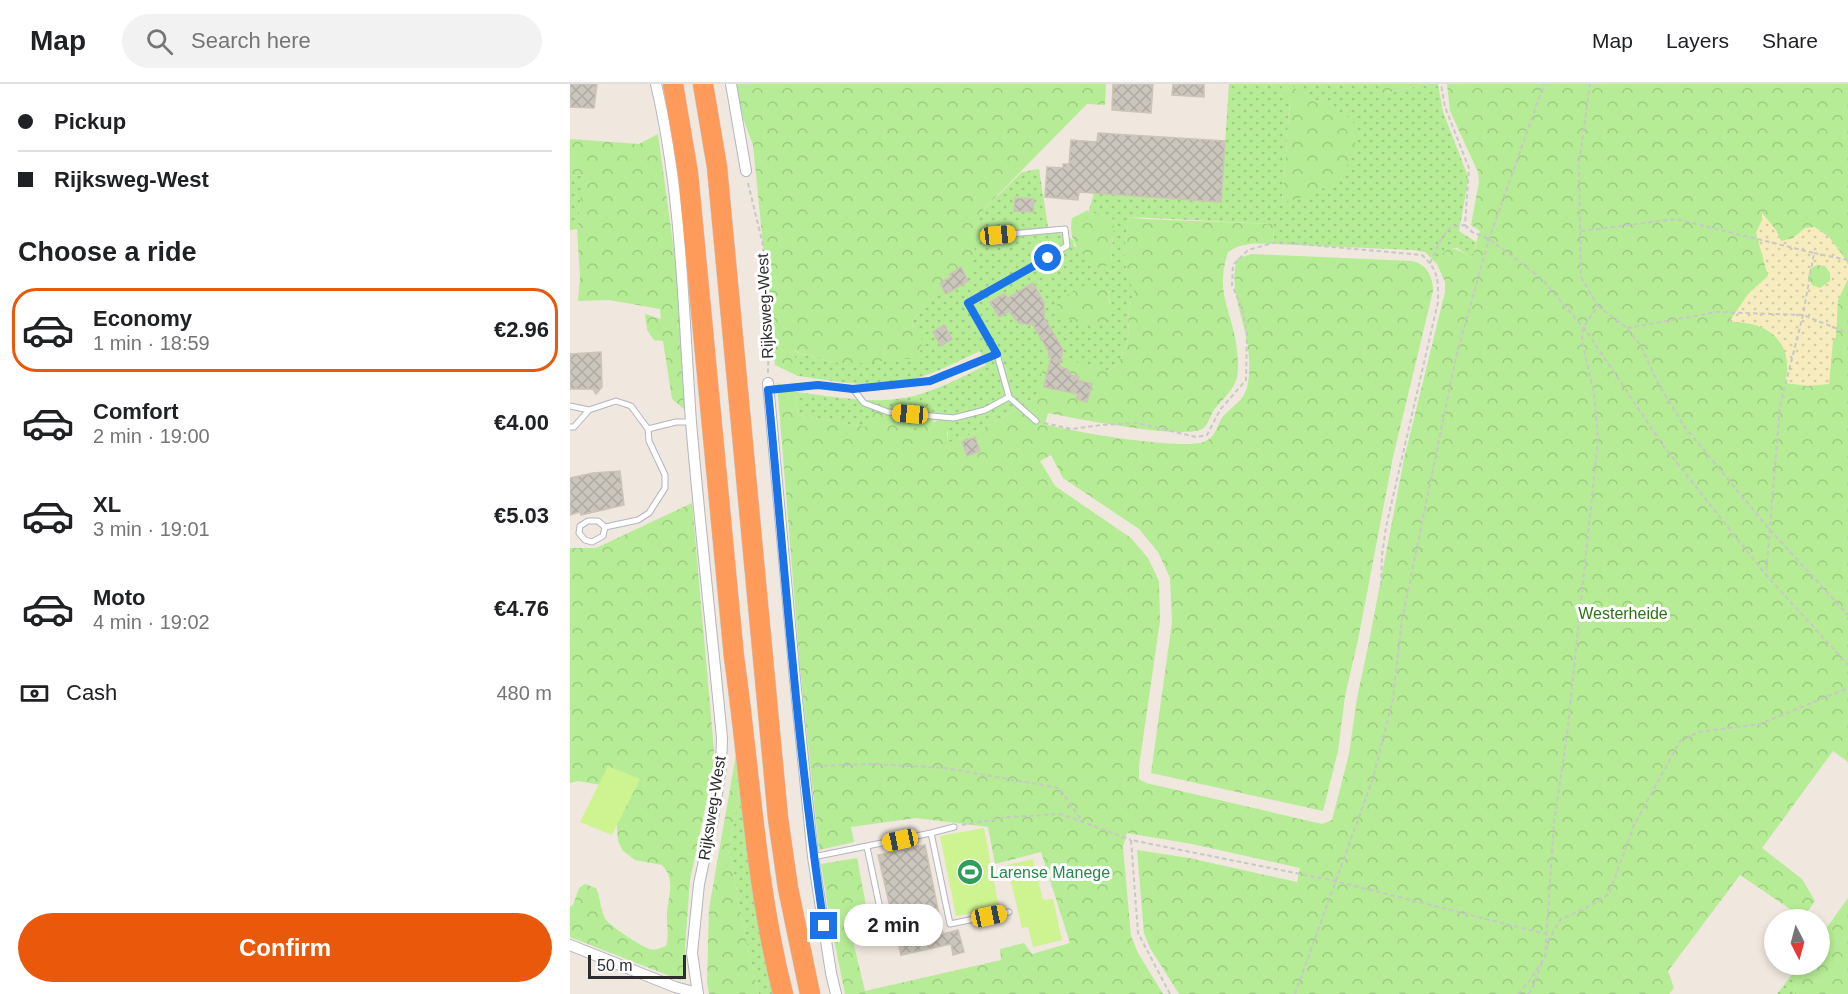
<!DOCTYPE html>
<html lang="en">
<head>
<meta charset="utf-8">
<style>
	body { margin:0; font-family:Helvetica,sans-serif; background:#f2f2f2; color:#202124; height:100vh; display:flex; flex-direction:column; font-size:22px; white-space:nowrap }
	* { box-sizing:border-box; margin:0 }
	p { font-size:20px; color:#757577 }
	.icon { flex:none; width:33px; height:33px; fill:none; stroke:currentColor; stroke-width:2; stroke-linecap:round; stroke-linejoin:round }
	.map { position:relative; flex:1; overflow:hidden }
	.sheet { display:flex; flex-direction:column; background:#fff; width:570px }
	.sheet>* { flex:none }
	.top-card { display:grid; align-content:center; height:132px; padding:0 18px; background:#fff }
	.needle { width:39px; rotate:174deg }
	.controls { position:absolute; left:1194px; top:825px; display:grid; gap:12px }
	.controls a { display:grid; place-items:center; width:66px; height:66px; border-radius:50%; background:#fff; box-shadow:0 3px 9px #0003; font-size:30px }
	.scale { position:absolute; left:18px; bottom:15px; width:98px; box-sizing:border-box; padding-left:6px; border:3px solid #2d2d2d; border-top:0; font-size:16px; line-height:21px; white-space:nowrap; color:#2d2d2d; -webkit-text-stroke:4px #fff; paint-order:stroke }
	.end { position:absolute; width:27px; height:27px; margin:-14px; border:8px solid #1a73e8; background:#fff; box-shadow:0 0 0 3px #fff }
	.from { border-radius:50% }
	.bubble { position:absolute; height:42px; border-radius:21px; background:#fff; box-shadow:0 3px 9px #0003; font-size:20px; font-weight:600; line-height:42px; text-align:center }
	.car { position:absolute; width:18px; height:36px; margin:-18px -9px; border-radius:8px; box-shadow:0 0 4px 2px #0007; background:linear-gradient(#f5c518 24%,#345 0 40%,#f5c518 0 76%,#345 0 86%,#f5c518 0) }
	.top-card b { display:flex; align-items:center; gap:21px; height:57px; font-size:22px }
	.top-card b+b { border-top:2px solid #e0e0e0 }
	.top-card i { width:15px; height:15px; background:#202124 }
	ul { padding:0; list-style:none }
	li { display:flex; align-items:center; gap:18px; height:84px; margin:0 12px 9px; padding:0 6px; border:3px solid transparent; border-radius:24px }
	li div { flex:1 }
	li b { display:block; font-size:22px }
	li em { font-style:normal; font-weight:600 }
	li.selected { border-color:#ea580c }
	li>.icon { width:54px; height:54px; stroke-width:1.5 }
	h2 { padding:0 18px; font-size:27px; line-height:72px }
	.pay { display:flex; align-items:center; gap:15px; height:66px; padding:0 18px; font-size:22px }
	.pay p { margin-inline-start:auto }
	.action { display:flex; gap:12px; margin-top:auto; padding:12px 18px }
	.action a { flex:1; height:69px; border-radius:36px; background:#ea580c; color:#fff; font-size:24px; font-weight:600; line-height:69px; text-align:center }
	header { display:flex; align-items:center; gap:36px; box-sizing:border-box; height:84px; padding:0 30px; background:#fff; border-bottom:2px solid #e0e0e0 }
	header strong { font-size:28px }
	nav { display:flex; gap:33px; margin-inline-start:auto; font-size:21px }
	.search { width:420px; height:54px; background:#f2f2f2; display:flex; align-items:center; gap:15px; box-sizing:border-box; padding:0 21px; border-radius:33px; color:#757577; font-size:22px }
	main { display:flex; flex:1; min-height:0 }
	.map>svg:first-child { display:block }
	.grass { fill:url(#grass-dots); fill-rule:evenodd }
	.forest { fill:url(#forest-crowns) }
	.sand { fill:url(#sand-dots); fill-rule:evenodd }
	.pitch { fill:#cdf490 }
	.building { fill:url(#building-cross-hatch); stroke:#ccc4b7; stroke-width:1.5 }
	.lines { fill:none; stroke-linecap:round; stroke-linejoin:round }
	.lane-casing { stroke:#b2b5c2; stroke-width:7 }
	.street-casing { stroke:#b2b5c2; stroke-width:12 }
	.highway-casing { stroke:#c8c8c8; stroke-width:21 }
	.path { stroke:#c8c8c8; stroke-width:2; stroke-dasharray:4.5 3; stroke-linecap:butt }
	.lane { stroke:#fff; stroke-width:5 }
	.street { stroke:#fff; stroke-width:10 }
	.highway { stroke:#ff9b5a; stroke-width:20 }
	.route { stroke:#1a73e8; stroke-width:8 }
	.labels { text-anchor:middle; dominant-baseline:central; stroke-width:6; stroke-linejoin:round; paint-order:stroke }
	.street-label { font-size:16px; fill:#2d2d2d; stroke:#fff }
	.park-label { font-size:16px; fill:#2a7413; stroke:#fff }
	.leisure-label { font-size:16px; fill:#27864d; stroke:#fff; text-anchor:start }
</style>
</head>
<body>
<header>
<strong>Map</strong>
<div class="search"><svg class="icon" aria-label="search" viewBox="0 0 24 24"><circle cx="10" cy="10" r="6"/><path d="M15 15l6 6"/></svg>Search here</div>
<nav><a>Map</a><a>Layers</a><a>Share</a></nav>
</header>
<main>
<section class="sheet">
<div class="top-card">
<b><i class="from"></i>Pickup</b>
<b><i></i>Rijksweg-West</b>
</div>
<h2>Choose a ride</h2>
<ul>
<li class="selected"><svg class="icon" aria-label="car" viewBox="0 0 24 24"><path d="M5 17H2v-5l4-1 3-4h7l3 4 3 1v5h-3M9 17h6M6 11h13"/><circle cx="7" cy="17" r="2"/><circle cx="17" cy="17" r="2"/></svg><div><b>Economy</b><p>1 min · 18:59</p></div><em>€2.96</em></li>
<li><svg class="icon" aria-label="car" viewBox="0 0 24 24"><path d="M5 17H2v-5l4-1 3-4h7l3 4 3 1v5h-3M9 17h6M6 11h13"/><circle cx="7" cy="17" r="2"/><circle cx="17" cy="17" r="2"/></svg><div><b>Comfort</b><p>2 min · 19:00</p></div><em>€4.00</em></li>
<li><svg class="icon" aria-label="car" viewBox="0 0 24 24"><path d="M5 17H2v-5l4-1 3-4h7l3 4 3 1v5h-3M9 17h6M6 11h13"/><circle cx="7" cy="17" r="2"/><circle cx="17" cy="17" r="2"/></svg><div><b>XL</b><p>3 min · 19:01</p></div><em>€5.03</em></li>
<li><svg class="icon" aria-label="car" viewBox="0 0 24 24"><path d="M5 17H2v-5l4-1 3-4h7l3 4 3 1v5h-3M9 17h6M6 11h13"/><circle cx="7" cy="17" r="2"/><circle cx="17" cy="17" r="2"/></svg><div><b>Moto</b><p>4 min · 19:02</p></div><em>€4.76</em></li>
</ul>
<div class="pay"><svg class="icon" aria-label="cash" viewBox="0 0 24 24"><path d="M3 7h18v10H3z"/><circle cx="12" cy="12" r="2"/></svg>Cash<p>480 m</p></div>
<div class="action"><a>Confirm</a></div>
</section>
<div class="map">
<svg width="1278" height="910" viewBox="0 0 1278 910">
	<defs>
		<pattern id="grass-dots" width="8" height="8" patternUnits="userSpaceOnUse" patternTransform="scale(1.5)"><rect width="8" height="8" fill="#b6ec95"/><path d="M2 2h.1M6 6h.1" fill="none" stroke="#9dcb81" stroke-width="1.8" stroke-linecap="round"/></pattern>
		<pattern id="forest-crowns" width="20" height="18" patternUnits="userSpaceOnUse" patternTransform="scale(1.5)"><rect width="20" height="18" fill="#b6ec95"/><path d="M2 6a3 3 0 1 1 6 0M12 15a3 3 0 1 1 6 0" fill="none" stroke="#9dcb81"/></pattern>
		<pattern id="sand-dots" width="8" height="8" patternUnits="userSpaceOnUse" patternTransform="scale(1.5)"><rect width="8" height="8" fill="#f7ecbe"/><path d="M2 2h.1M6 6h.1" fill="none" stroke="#d4cba4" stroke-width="1.8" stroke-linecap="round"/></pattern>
		<pattern id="building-cross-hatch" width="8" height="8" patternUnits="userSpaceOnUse" patternTransform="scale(1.5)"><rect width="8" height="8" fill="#cbc6bc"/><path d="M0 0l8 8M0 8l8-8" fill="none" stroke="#afaaa2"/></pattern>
	</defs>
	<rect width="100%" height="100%" fill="#f0e7de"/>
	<path class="grass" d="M659,0H710L720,15L712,119L764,25L729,8L720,0H809L812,10L858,0H868L873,28L897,90L898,97L889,147L906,158L941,70L982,0L906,159L902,174L887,164C876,165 872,169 867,180L855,168L843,166L704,160L703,140L559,133C554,165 551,176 564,207L558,226L559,253L548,280L539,287L466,314L404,349L378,359V348L366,335L354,345L341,349L335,341L303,334L295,343L228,331L226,308C260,312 299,320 334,314C363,309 390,294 416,281L410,267C385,279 360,292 333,298C302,305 259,296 228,292L223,267L257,277L280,280L343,245L342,237L352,225L355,219L373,204L406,150L408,133L413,126L452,88L469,85L478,143L503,156L504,162L541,178L544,136L529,130L518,129L524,109L651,118ZM538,207L540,219L537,237L504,238Z
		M0,91L14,92L7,145L0,146Z
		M171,697L206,910H189L177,860L159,765Z
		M1227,884L1225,910H1207Z"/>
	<path class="forest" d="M165,0H536L535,21L517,20L413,126L408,133L403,183L355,219L352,225L342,237L343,245L350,248C353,257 353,266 346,274L280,280L257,277L224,267L228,292L205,281L183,61L170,26Z
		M710,0H720C736,16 771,23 783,38C789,46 786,56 784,65C774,102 745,110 712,119L720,16Z
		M809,0H858L811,10Z
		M877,0H1278V678L1263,667L1192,764L1232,795L1245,817L1233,834L1170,791L1098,887L1104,904L1099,910H609L580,864L574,849L567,766L619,774L727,798L730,784L622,760L557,749L553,763L561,852L568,869L593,910H275L260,836L251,780L287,774L301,848L282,853L295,907L431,876L430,865L454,859L462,870L500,859L471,768L425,780L418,743L346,734L281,743L284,758L249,766L230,583L207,299L226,308L228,331L295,343L308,323L320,324L332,328L335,341L341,349C354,345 363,335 376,335L378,359L404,349L466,314L476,270L539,287L548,280L559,253L558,226L564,208C551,176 554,165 559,133L573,135L703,140L704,160C686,159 673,158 658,168C644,210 663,227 667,266C670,297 667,301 646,323C640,330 639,341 632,345C613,356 503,334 478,329L475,340C502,348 610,366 634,358C644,354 646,346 650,337C655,328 665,322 672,314C681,302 680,279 678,265C675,234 658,207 667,175L681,170L842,177C857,180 863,193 863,207L823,373L788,556L775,612L768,667L753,727L581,689L602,538L600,494L588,468L569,445L493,394L481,371L470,377L485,402L561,454L578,474L589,497L590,537L569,682V695L576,699L752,740L762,736L779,670L787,614L799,558L834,375L875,208V198L867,180C876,158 886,164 902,174L910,147L901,141L909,98L908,88L880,27Z
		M88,50L106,181L115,326L102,315L93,257L84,256L77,246L75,230L91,235L90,225L39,216L8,217L10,193L7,145L13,92L0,91V55L69,60Z
		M518,126V129L529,130L544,136L541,179L530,185C512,171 497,159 502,134Z
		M521,200L538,208L541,228L537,237C515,240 499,243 486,222C495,211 507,203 521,200Z
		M122,419L145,677L120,796L115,863L116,895L110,896L0,853V823L3,821L9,804L15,800L26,804C31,814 30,827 36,836C42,843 68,860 77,864C84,867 89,865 96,862C99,852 97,845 97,834C96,814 108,799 92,781L65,776L53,767L48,757L46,733L31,701L8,697L0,699V464H26Z
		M168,659L171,697L159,765L177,860L189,910H139L137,898L139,825Z
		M1278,814V910H1225L1227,884L1229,881L1250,880V853Z"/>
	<path class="sand" d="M1192,129L1206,146L1211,157L1223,154L1235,144L1245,143L1259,153L1274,173L1278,181V195L1268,216L1266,253L1263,256L1259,300L1238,302L1215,299C1216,293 1218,286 1217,280C1215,248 1187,237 1159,238L1178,210L1198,192L1186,149L1192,136ZM1247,181L1255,182L1260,189V197L1250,204L1242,201L1238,193L1240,185Z"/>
	<path class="pitch" d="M38,682L70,695L42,751L10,738Z
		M414,744L429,824L386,832L370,752Z
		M463,775L473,816L483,815L492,856L463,863L458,843L452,844L437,781Z"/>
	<path class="building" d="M0,0H27L24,24L0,23Z
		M543,0H583L581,29L542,26Z
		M603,0H634V13L602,11Z
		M528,49L655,57L651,118L509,108L508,116L475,113L477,83L493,84V80H499L501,56L527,58Z
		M445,114L464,115L463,128L444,127Z
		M391,183L398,197L376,210L370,199L381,193L380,190Z
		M463,199L474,219V233L493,266L489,283L497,285L501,291L509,293L508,296L522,300L517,318L506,315L508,310L474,303L481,274L478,273L479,268L463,241L449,239L439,227L429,233L420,218L434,210L438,214Z
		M374,241L382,255L371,262L363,248Z
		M31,268L32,303L26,310L23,305H0V270Z
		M405,353L410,367L397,372L392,358Z
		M50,387L54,421L11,431L10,428L0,431V394L23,389Z
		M355,761L373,850L388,846L394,868L383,871L381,860L331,871L308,771Z"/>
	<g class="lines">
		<g class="lane-casing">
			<path id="lane" d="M428,151L495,145L497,162L398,219L427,270L439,313
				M283,305L294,319L318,328L384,334L415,326L439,313L466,337
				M198,306L248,301L283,305L360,297L427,270
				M0,322L19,326
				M0,343H4L19,326L46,317L61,322L78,345L79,357L95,391V404L79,429L68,436L35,443
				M78,345L106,338H121
				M18,437H28L35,443L33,452L22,458L15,456L9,449L10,442Z
				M384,743L361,749L380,840L439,828
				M297,763L316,853
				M243,773L361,749"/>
		</g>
		<g class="street-casing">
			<path id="street" d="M86,0C112,111 113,225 121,338C130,444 142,549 152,654L151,683L143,735L129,800L122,869L128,910
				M161,0L176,87
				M198,299L225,596L243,773L261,889L266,910
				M0,861L105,903L127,909"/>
		</g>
		<g class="highway-casing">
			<path id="highway" d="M103,0L118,89L164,573C180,685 185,800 213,910
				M133,0L147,83L208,734L218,804L240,910"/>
		</g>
		<path class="path" d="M178,99L193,161L199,237L198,289
			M895,141L902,148L919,155L971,194L1017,248L1092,360L1196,491L1278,581
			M1011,147L1106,135L1244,169L1233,231L1210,322L1196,491
			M1244,169L1278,176
			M860,179L871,155L881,143L895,141L899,84L875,23L871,0
			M1028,222L1057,244L1071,262L1088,299L1114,342L1200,446L1278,531
			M1057,244L1147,228L1233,231L1278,249
			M474,339L502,345L531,341L567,339L626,353L637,351L650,326L676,296L677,248L672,224L662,201L663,181L678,166L707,158L852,171C869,187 868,195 868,218L816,443L812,471L811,505
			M246,682L306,680L375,684L489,704L512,737
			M392,741L440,733L491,730L561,756
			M977,865L979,855L991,835L1014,825L1039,810L1064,741L1110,657L1129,648L1190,640L1278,604
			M600,910L568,849L561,756L765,797L976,850
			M725,910L803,694L823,615L832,536L886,273L919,155L974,0
			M948,910L961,895L975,873L984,738L997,651L1028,355L1024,310L1012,256L1013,244L1028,222L1011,193L1009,80L1020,0
			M958,910L962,905L972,879"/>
		<use href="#lane" class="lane"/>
		<use href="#street" class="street"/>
		<use href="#highway" class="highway"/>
	</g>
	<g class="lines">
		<path class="route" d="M254,842C227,665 215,485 198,306L248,301L283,305L360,297L427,270L398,219L478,174"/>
	</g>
	<defs>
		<g id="stadium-disc" transform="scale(1.35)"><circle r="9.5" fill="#2e9e5b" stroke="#fff"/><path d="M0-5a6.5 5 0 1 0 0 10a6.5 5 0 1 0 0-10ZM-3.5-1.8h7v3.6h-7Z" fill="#fff"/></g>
	</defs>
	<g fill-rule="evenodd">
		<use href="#stadium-disc" x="400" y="788"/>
	</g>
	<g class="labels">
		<g class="street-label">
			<text transform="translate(195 222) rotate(-93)">Rijksweg-West</text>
			<text transform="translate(142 724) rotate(-81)">Rijksweg-West</text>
		</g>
		<g class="park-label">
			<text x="1053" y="529">Westerheide</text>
		</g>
		<g class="leisure-label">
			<text x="420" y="788">Larense Manege</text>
		</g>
	</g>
</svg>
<div class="controls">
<a><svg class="needle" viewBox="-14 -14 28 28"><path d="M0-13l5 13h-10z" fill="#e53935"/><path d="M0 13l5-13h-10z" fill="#757577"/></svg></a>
</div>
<div class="scale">50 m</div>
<i class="end from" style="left:478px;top:174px"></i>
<i class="end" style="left:254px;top:842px"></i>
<div class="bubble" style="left:274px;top:820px;width:99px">2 min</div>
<i class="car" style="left:428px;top:151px;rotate:84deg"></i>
<i class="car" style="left:340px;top:330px;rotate:275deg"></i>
<i class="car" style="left:330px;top:756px;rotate:258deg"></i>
<i class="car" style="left:419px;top:832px;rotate:78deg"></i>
</div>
</main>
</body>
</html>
